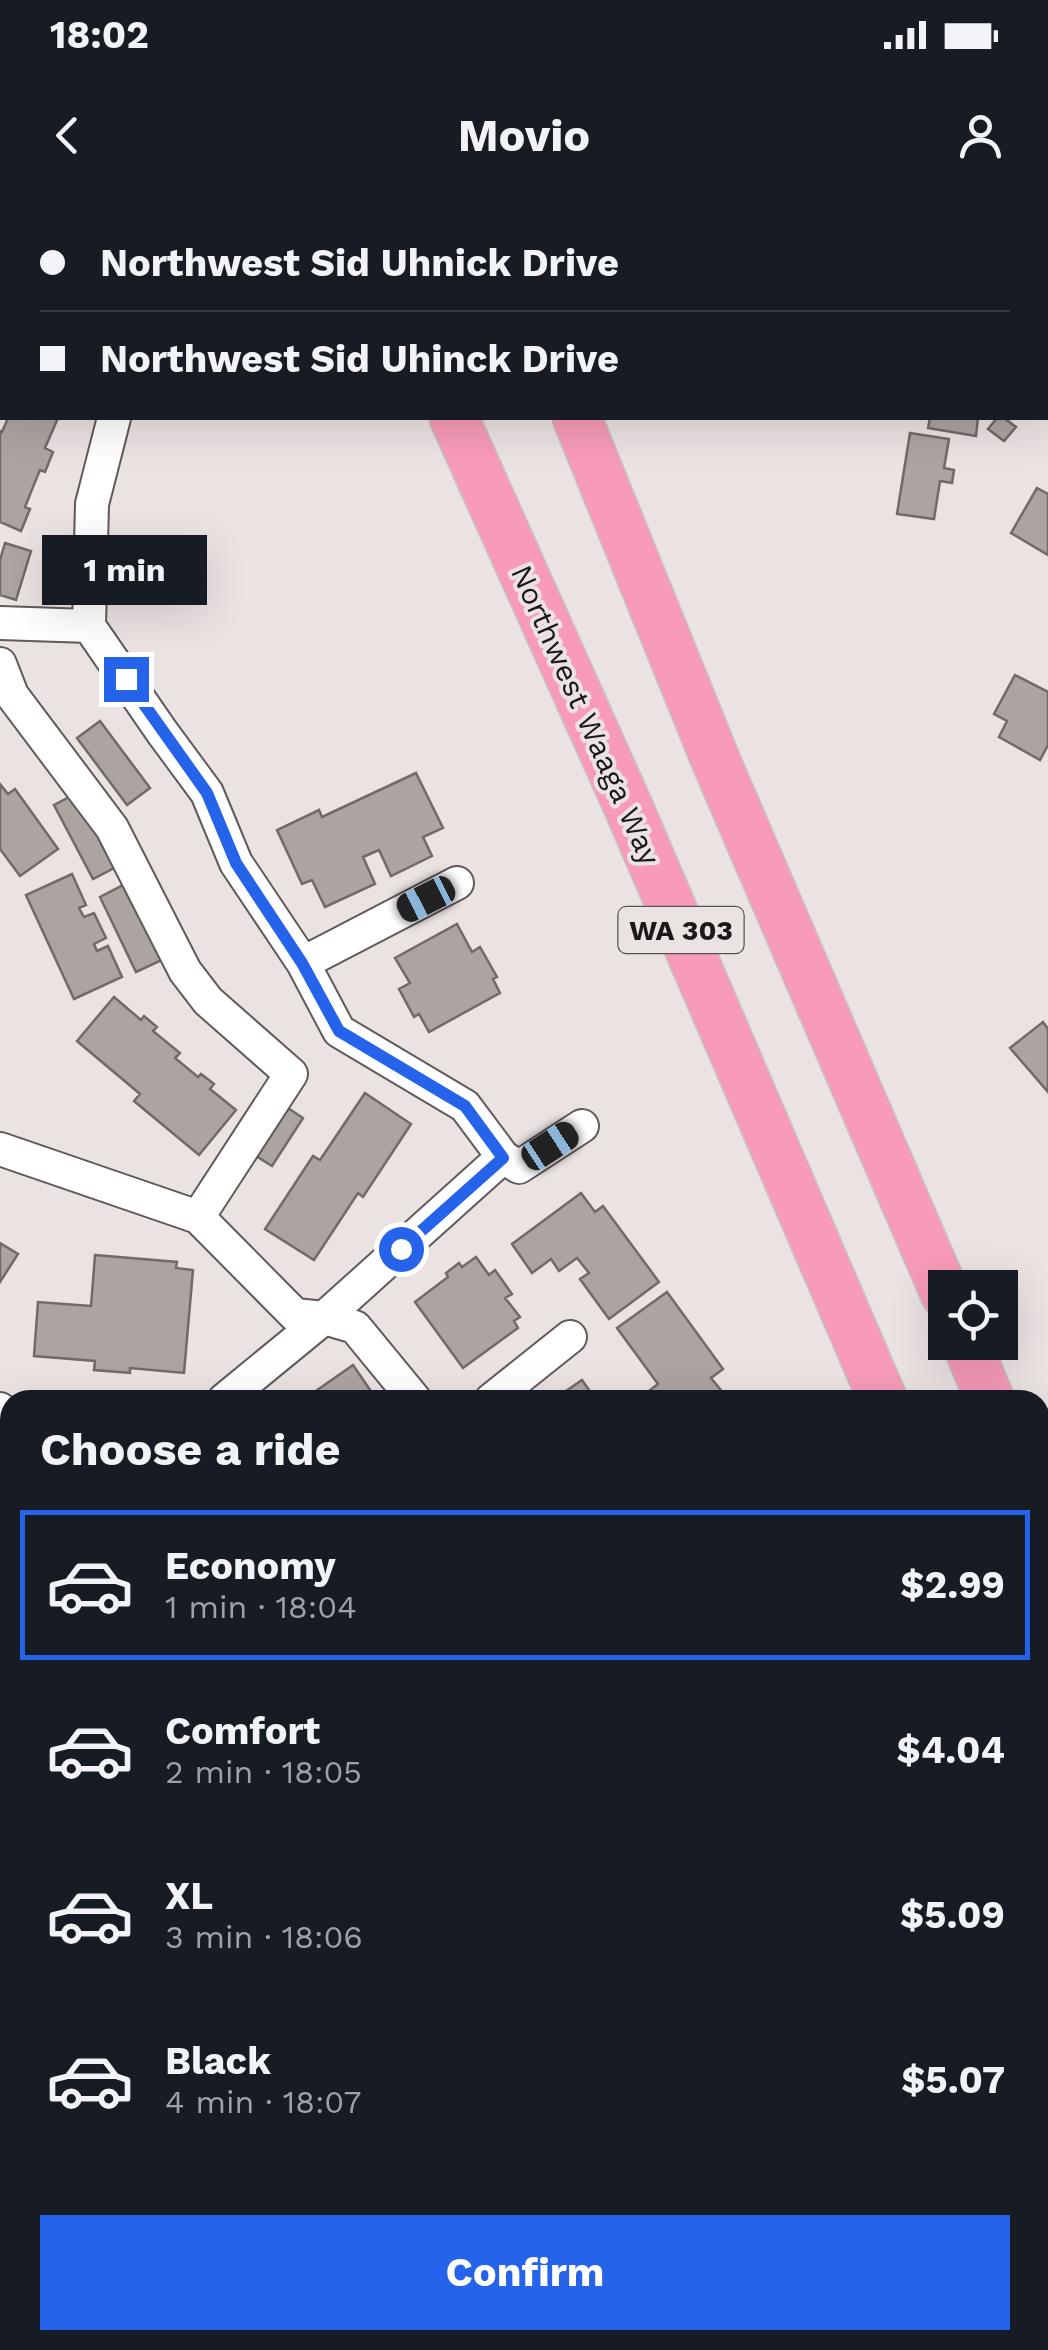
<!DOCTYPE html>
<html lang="en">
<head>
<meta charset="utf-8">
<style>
	body { margin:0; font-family:"Work Sans",sans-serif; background:#20242c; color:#f1f3f6; height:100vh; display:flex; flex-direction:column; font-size:38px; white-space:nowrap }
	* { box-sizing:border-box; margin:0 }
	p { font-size:32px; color:#9ea1a6 }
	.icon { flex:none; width:55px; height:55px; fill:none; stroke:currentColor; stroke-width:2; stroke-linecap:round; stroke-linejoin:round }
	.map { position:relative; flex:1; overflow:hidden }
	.side { position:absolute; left:0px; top:1190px; width:1050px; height:960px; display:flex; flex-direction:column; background:#171b24; border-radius:30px 30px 0 0; box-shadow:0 10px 40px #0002 }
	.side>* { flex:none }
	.banner { position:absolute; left:0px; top:0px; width:1050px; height:220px; box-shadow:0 10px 40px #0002; display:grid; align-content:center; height:220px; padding:0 40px; background:#171b24 }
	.tools { position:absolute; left:928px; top:1070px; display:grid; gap:20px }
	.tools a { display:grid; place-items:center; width:90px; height:90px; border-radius:0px; background:#171b24; box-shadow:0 10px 40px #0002; font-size:50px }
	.end { position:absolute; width:45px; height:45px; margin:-22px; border:12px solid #2563eb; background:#fff; box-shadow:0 0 0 5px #fff }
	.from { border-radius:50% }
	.bubble { position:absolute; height:70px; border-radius:0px; background:#171b24; box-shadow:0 10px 40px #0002; font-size:32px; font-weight:700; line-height:70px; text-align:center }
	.car { position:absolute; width:30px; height:60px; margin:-30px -15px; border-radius:12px; box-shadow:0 0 8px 2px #0007; background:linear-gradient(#222 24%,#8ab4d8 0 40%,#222 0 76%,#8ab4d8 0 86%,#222 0) }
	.banner b { display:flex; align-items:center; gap:35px; height:95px; font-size:38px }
	.banner b+b { border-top:2px solid #363941 }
	.banner i { width:25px; height:25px; background:#f1f3f6 }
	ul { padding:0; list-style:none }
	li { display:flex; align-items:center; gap:30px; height:150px; margin:0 20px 15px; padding:0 20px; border:5px solid transparent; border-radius:0px }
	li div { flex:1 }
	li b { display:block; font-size:38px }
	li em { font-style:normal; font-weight:700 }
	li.active { border-color:#2563eb }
	li>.icon { width:90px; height:90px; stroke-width:1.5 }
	h2 { padding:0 40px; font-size:45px; line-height:120px }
	.action { display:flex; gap:20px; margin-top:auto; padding:20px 40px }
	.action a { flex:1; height:115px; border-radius:0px; background:#2563eb; color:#fff; font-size:40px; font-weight:700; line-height:115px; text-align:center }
	.status { display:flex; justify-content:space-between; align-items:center; height:70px; padding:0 50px; background:#171b24; direction:ltr }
	.status svg { height:28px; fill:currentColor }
	header { display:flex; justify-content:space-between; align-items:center; height:130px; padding:0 40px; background:#171b24; font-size:45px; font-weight:700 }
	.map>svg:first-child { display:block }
	.building { fill:#aca4a1; stroke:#726a68; stroke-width:2.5 }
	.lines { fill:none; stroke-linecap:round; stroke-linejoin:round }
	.minor-casing { stroke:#615a5a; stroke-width:36 }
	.highway-casing { stroke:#c4c3c3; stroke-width:51 }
	.minor { stroke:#fff; stroke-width:32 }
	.highway { stroke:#f79bb8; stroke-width:48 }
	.route { stroke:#2563eb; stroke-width:12 }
	.labels { text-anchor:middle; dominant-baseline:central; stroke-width:8; stroke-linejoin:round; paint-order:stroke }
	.shield { fill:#ebe2e2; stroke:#595555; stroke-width:2.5 }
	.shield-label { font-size:28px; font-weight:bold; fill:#1b1818 }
	.street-label { font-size:30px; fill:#1b1818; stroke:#ebe2e2 }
</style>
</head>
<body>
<div class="status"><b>18:02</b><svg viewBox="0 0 49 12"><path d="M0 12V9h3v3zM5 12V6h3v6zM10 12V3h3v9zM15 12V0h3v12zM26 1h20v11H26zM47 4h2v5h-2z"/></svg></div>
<header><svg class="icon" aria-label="back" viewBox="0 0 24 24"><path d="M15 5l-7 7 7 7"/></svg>Movio<svg class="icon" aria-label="person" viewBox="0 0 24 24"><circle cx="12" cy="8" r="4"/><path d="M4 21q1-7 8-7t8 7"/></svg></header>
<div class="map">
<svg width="1048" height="2150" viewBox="0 0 1048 2150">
	<rect width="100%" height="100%" fill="#ebe2e2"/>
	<path class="building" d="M49,0H92L91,2H54Z
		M0,47L2,49V105L0,104Z
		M8,218H58L45,248L53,252L45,272L40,270L35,282L25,307L30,309L21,331L0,322V231L2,232Z
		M930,218H978L976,236L928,228Z
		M997,218H1004L1016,227L1004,241L988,229Z
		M910,233L949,239L944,268L954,270L952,283L940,281L934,319L897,314Z
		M1037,288L1048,294V355L1011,333Z
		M5,343L31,351L16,400L0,395V360Z
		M1015,475L1048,492V545L1040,560L999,537L1007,521L994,514Z
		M100,521L150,588L127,605L77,538Z
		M416,573L443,628L423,637L432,656L391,676L379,650L363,657L375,684L325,707L312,680L302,684L277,630L319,610L322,617Z
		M0,584L8,594L15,589L58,649L20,676L0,649Z
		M79,592L118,666L93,679L54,605Z
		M72,674L86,705L79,708L84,717L94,713L106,738L94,744L97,751L108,746L122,777L74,799L26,695Z
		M125,684L162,760L136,772L100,697Z
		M457,724L472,752L480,747L497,777L493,779L500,793L429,832L419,814L414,817L399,789L410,783L395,758Z
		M114,797L141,820L144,816L157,827L153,831L180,853L175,858L198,877L201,874L214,884L210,889L236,910L199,955L134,901L140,894L77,841Z
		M1043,822L1048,829V892L1010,848Z
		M365,893L411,924L363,997L358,993L314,1060L265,1029L313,956L320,960Z
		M279,902L303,918L272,966L248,951Z
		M581,993L595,1012L603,1006L659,1082L609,1119L580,1079L589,1073L577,1058L559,1071L551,1059L532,1073L512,1044Z
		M0,1043L18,1054L0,1082Z
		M95,1055L177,1062L176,1068L193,1070L184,1173L130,1168V1173L94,1170L95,1161L34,1156L38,1102L91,1106Z
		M476,1057L489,1075L495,1070L512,1094L505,1098L520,1117L514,1121L518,1128L463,1168L415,1102L448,1077L446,1073L459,1063L462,1067Z
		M667,1092L723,1169L711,1178L724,1194L715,1200H650L645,1194L658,1184L617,1128Z
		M353,1165L377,1200H303Z
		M582,1180L596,1200H557L556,1198Z
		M0,1599L10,1611V1622L0,1630Z
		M10,1660V1745L6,1747L0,1733V1664Z
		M1048,2074V2144L1038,2150H1003L997,2140H1040V2079Z
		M0,2132H10V2140H14L13,2150H0Z
		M34,2140H103L102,2150H34Z
		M240,2140H272V2150H226V2145H240Z
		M428,2140H514L517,2150H431Z
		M605,2140H688L691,2150H630L629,2146L608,2150Z
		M716,2140H771L776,2150H721Z
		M779,2140H816L796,2150H784Z"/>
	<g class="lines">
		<g class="minor-casing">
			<path id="minor" d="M33,0L37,2
				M143,0V2
				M878,2L880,0
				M114,218L92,304L89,426L162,532L207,593L236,663L303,763L339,831L465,906L503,957L519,967L582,926
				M0,423L89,426
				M0,464L12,495L112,628L185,771L208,801L291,874L198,1017
				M303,763L457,683
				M0,949L198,1017L295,1115L324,1118L355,1127L415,1200
				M224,1200L324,1118L503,957
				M491,1200L570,1137
				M0,1209L10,1217
				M0,1338L10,1348
				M0,1440L10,1409
				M0,1546L10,1562
				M0,2079L10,2078
				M555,2140L557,2150
				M170,2150L171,2140
				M356,2150V2140
				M889,2150L904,2140"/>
		</g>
		<g class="highway-casing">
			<path id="highway" d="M329,0L330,2
				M364,0L365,2
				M488,0L489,2
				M454,218L627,604L883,1200
				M577,218L718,566L945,1094
				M966,1142L990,1200
				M1040,1316L1048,1334
				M1040,1567L1048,1586"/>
		</g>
		<use href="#minor" class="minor"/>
		<use href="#highway" class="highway"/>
	</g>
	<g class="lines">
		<path class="route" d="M126,479L207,593L236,663L302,763L339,831L465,906L503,958L401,1049"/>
	</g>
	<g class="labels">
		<rect class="shield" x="618.5" y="707" width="125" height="46" rx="8"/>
		<g class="shield-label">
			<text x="681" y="730">WA 303</text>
		</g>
		<g class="street-label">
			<text transform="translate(586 515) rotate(66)">Northwest Waaga Way</text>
		</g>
	</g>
</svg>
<div class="tools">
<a><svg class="icon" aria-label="locate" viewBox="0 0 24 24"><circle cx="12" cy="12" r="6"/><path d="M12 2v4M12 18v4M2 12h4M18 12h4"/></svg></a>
</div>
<i class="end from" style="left:401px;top:1049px"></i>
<i class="end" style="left:126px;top:479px"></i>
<div class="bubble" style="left:42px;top:335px;width:165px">1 min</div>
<i class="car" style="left:426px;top:699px;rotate:243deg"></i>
<i class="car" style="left:550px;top:946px;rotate:57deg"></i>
<div class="banner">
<b><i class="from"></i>Northwest Sid Uhnick Drive</b>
<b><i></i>Northwest Sid Uhinck Drive</b>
</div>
<section class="side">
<h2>Choose a ride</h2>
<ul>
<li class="active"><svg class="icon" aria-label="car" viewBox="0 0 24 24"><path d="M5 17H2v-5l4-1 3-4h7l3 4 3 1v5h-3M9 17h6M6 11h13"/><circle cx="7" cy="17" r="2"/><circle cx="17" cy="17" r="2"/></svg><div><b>Economy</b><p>1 min · 18:04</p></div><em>$2.99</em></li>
<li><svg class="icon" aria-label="car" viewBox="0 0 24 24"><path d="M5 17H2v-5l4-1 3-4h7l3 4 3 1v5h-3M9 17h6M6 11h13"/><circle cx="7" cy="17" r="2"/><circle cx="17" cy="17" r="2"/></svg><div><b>Comfort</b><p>2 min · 18:05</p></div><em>$4.04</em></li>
<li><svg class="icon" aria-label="car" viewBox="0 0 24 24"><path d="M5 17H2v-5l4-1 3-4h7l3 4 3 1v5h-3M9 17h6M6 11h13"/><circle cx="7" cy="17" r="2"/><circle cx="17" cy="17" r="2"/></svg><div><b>XL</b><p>3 min · 18:06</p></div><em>$5.09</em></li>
<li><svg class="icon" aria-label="car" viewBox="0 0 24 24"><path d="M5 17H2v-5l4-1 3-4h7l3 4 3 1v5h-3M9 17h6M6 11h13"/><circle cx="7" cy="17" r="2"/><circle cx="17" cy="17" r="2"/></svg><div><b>Black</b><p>4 min · 18:07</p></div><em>$5.07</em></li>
</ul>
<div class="action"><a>Confirm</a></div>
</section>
</div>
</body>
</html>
